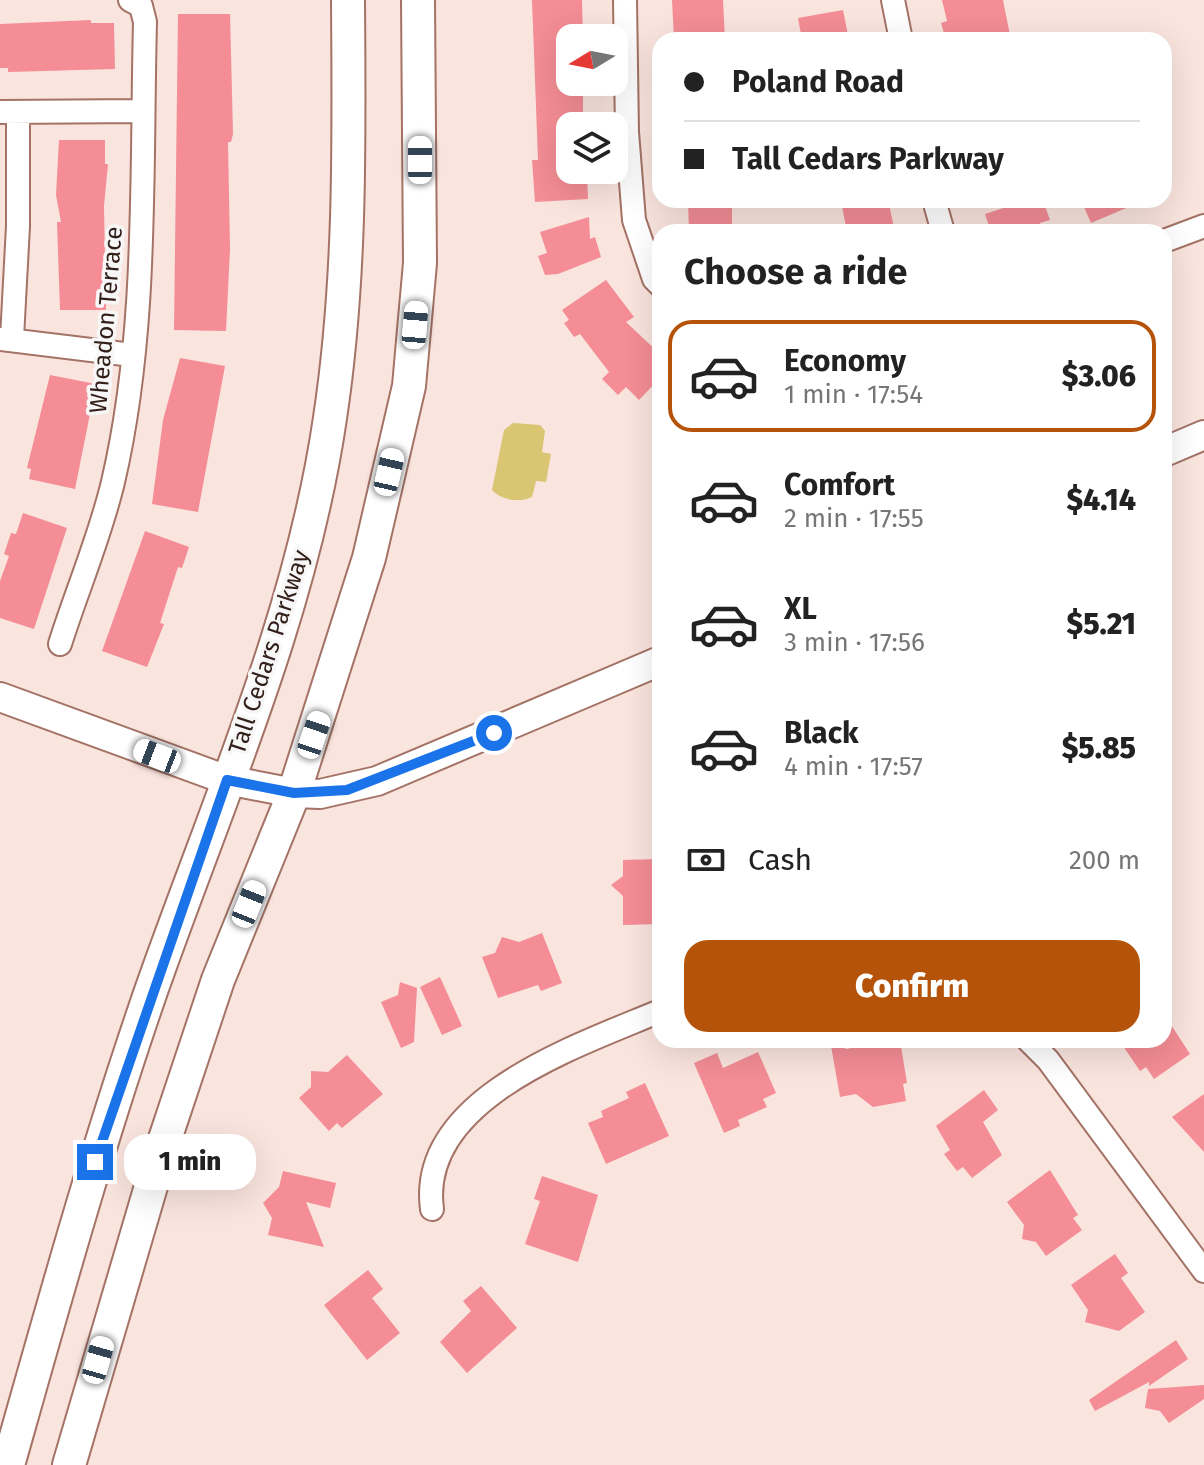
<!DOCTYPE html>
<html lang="en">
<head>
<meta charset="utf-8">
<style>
	body { margin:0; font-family:"Fira Sans",sans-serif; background:#f2f2f2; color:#222; height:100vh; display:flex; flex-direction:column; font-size:30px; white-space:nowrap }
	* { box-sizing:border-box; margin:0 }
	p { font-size:26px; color:#767676 }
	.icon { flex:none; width:44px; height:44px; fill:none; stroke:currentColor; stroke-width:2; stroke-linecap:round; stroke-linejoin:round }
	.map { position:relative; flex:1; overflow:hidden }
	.drawer { position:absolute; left:652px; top:224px; width:520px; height:824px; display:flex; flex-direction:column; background:#fff; border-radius:24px; box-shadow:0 8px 32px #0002 }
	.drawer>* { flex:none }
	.top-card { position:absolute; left:652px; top:32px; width:520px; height:176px; border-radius:24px; box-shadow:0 8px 32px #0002; display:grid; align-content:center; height:176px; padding:0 32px; background:#fff }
	.needle { width:52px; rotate:260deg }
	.fabs { position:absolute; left:556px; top:24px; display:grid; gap:16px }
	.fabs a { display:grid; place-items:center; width:72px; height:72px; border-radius:16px; background:#fff; box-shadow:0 8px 32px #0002; font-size:40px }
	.end { position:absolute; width:36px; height:36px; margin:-18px; border:10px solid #1a73e8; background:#fff; box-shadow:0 0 0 4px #fff }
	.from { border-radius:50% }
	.bubble { position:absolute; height:56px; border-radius:24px; background:#fff; box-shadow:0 8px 32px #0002; font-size:26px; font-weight:800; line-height:56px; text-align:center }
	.car { position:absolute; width:24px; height:48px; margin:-24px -12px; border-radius:10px; box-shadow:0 0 6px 2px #0007; background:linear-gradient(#fff 24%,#345 0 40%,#fff 0 76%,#345 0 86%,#fff 0) }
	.top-card b { display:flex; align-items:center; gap:28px; height:76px; font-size:30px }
	.top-card b+b { border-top:2px solid #e0e0e0 }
	.top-card i { width:20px; height:20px; background:#222 }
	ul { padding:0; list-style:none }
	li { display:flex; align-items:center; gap:24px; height:112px; margin:0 16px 12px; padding:0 16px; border:4px solid transparent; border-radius:24px }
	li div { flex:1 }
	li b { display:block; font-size:30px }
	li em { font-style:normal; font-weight:800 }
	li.on { border-color:#b45309 }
	li>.icon { width:72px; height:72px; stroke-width:1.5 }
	h2 { padding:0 32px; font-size:36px; line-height:96px }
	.pay { display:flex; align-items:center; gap:20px; height:88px; padding:0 32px; font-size:30px }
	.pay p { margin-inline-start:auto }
	.action { display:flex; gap:16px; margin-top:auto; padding:16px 32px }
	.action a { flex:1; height:92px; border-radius:24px; background:#b45309; color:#fff; font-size:32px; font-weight:800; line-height:92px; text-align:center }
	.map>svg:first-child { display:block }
	.green { fill:#d9c572 }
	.building { fill:#f48d95 }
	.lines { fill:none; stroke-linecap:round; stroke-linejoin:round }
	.minor-casing { stroke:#a47366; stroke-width:26 }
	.tertiary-casing { stroke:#a47366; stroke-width:32 }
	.secondary-casing { stroke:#a47366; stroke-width:36 }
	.minor { stroke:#fff; stroke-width:22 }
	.tertiary { stroke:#fff; stroke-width:28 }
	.secondary { stroke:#fff; stroke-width:32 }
	.route { stroke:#1a73e8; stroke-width:10 }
	.labels { text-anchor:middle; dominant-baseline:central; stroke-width:7; stroke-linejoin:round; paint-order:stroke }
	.street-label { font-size:24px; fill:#321f19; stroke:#f7f7f7 }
</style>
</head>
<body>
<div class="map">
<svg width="1204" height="1465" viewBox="0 0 1204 1465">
	<rect width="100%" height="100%" fill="#fae4de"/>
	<path class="green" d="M513,423L540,425L545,431L542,452L551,454L546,482L536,481L532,497C520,503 501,500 492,490L504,430Z"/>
	<path class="building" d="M532,0H582L583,38H570V90H583V126H570V170L587,174L588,199L535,202L532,160H538Z
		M672,0H723L725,40H674Z
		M942,0H1003L1011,40H946L941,23L947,21Z
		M843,10L849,40H802L798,18Z
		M178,14H230L233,134L231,142H228L230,249L226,331L174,330Z
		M91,20V23H114L115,69L8,72V68H0V24Z
		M59,140H105V164H108L104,206L106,310H60L57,222H61L56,195Z
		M688,200H732V232H689Z
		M870,200H888L895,232H847L842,206Z
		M1028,200H1043L1050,220L1040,223L1043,232H991L985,214Z
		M1081,200H1145L1091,223Z
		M589,217L590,239L595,237L601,257L558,274L545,275L538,256L547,253L540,232Z
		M606,280L634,317L626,322L660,354V378L639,400L626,387L618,395L602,379L609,372L580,334L574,337L564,323L569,320L562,310Z
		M180,358L225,366L198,512L152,504L163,420Z
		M50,375L96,384L75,489L29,479L31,469L27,468Z
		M23,513L67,528L34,629L0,618V581L9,556L4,554L11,533L16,534Z
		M145,531L189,547L182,568L178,567L160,623L164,624L147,667L102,651Z
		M660,859V924L623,925V896L611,885L623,876V860Z
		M542,933L562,983L541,991L538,985L498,998L482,957L495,953L502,937L519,942Z
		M440,977L462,1026L442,1035L420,987Z
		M400,982L417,988L414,1042L401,1048L381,1002L398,995Z
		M1164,1014L1190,1054L1154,1079L1146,1067L1140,1071L1119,1040H1164Z
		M830,1040L846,1049L874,1044L873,1040H900L907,1083L903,1084L906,1101L873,1107L856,1094L840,1097Z
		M758,1052L776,1093L763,1099L767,1107L738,1120L740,1126L724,1133L694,1063L717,1053L723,1068Z
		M347,1055L383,1094L342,1128L337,1123L329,1131L299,1098L311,1087V1071L328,1072Z
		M645,1083L669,1136L606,1164L588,1123L603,1117L601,1111L629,1098L626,1092Z
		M984,1090L998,1110L983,1122L1002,1155L972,1178L963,1167L957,1171L944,1154L950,1150L936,1126Z
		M1204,1094V1152L1172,1117Z
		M1050,1170L1078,1215L1073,1218L1082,1230L1046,1256L1036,1242L1022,1239L1024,1225L1007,1202Z
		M283,1171L336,1183L330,1208L306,1202L324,1247L268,1235L272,1218L263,1203L279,1187Z
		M542,1176L598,1195L578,1262L525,1244L540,1201L534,1199Z
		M1115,1254L1128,1273L1121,1278L1145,1312L1119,1331L1085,1322L1088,1310L1071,1285Z
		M368,1270L383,1289L372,1298L400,1333L367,1360L324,1305Z
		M481,1286L517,1328L467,1373L440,1342L471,1311L463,1301Z
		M1176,1340L1188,1359L1149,1386V1382L1095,1411L1089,1400Z
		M1204,1385V1399L1169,1423L1160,1411L1145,1408L1148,1389Z"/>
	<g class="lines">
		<g class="minor-casing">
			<path id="minor" d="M625,0L627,132L634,220L654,279L660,285
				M893,0L901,40
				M0,112L143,111
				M934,200L943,232
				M1164,241L1204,226
				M12,338L18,226V114
				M0,339L132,355
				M60,644C77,590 100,537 113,482C148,332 141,175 145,22L141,6L130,0
				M1028,1040L1048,1060L1204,1271
				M432,1209C417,1098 580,1045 660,1011"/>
		</g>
		<g class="tertiary-casing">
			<path id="tertiary" d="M1164,452L1204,435
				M0,697L227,780L294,793L320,794L377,781L660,661"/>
		</g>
		<g class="secondary-casing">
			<path id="secondary" d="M8,1465C53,1306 97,1147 151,991C217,803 301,617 330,418C351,279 349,140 348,0
				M69,1465L164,1142L218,980L294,793L369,558L409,386L420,263L418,0"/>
		</g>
		<use href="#minor" class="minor"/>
		<use href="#tertiary" class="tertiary"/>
		<use href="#secondary" class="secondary"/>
	</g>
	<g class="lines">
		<path class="route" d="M95,1162L227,780L294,793L347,790L494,733"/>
	</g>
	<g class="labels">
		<g class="street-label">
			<text transform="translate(106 320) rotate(-85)">Wheadon Terrace</text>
			<text transform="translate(269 652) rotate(-72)">Tall Cedars Parkway</text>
		</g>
	</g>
</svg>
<div class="fabs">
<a><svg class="needle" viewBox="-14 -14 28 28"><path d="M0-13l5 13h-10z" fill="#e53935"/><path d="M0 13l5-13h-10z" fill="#767676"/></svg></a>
<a><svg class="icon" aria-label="layers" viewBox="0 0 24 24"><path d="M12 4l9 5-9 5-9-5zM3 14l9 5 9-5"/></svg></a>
</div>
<i class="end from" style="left:494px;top:733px"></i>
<i class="end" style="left:95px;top:1162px"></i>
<div class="bubble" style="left:124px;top:1134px;width:132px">1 min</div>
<i class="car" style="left:420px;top:160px;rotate:0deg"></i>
<i class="car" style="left:415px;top:325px;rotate:5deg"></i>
<i class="car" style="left:389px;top:472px;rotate:13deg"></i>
<i class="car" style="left:314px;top:735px;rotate:19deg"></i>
<i class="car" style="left:157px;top:756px;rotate:291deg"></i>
<i class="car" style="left:249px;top:904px;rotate:22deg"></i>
<i class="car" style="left:98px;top:1360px;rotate:16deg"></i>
<div class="top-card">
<b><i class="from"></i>Poland Road</b>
<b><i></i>Tall Cedars Parkway</b>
</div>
<section class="drawer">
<h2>Choose a ride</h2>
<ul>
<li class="on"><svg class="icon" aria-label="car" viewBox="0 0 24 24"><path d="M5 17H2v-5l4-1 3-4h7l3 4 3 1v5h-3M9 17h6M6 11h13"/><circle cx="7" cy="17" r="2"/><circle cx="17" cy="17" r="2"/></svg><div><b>Economy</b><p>1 min · 17:54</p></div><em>$3.06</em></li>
<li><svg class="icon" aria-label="car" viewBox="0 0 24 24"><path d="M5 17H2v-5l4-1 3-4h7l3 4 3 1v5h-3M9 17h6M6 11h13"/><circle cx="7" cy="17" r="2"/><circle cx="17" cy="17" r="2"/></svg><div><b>Comfort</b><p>2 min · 17:55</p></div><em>$4.14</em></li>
<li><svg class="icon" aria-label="car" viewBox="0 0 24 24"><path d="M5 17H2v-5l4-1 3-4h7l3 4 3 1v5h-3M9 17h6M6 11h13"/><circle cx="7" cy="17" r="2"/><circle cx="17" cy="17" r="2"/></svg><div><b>XL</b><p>3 min · 17:56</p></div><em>$5.21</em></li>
<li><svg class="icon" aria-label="car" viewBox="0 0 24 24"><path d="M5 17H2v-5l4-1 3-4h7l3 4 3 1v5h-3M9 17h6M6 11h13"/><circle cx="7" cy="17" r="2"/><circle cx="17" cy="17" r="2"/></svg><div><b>Black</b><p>4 min · 17:57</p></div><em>$5.85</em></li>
</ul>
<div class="pay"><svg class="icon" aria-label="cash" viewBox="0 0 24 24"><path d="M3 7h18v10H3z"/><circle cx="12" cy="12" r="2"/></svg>Cash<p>200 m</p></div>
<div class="action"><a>Confirm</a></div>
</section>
</div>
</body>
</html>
